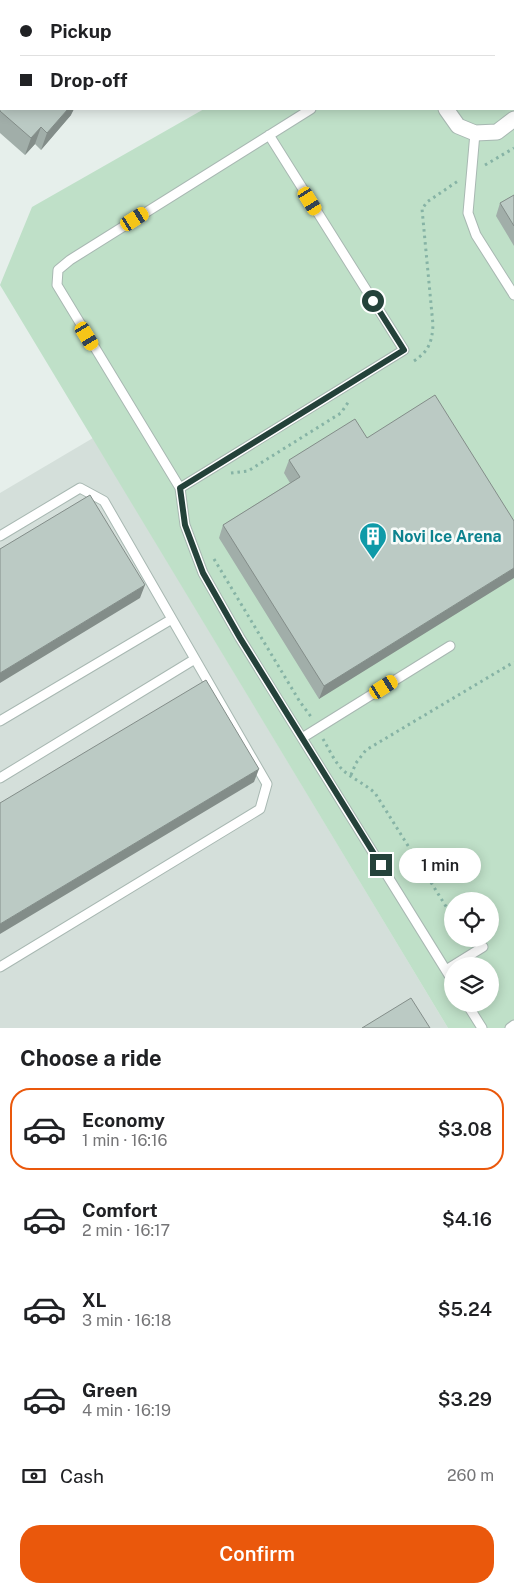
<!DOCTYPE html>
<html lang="en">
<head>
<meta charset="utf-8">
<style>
	body { margin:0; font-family:"Public Sans",sans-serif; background:#f2f2f2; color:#202124; height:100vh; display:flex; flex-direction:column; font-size:19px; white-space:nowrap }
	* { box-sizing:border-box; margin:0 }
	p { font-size:16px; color:#757577 }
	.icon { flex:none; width:28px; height:28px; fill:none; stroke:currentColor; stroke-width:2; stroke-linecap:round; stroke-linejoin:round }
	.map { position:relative; height:1028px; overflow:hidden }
	.side { display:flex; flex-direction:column; background:#fff; flex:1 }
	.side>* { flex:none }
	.banner { position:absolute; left:0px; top:0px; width:515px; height:110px; box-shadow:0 2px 12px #0003; display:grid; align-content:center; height:110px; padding:0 20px; background:#fff }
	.controls { position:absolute; left:444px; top:892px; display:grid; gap:10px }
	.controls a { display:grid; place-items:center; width:55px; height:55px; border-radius:50%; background:#fff; box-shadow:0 2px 12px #0003; font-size:25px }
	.end { position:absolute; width:22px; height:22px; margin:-11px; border:6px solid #24423a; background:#fff; box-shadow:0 0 0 2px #fff }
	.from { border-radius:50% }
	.bubble { position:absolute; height:35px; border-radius:18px; background:#fff; box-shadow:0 2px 12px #0003; font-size:16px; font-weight:600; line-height:35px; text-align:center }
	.car { position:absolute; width:15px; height:30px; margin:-15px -8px; border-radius:6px; box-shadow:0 0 4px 1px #0007; background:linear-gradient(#f5c518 24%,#345 0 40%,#f5c518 0 76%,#345 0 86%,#f5c518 0) }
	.banner b { display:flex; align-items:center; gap:18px; height:48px; font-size:19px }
	.banner b+b { border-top:1px solid #e0e0e0 }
	.banner i { width:12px; height:12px; background:#202124 }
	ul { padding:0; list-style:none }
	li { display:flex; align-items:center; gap:15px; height:82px; margin:0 10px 8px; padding:0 10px; border:2px solid transparent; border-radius:20px }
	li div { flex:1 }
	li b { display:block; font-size:19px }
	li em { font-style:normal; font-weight:600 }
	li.current { border-color:#ea580c }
	li>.icon { width:45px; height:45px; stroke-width:1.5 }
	h2 { padding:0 20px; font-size:22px; line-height:60px }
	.pay { display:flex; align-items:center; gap:12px; height:55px; padding:0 20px; font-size:19px }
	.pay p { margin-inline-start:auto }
	.button { display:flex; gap:10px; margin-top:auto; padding:10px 20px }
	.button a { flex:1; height:58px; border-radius:20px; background:#ea580c; color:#fff; font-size:20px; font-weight:600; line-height:58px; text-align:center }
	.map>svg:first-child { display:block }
	.built { fill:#d4dfda }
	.green { fill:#bfe0c8; fill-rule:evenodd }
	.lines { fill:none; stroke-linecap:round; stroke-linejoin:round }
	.service-casing { stroke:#a8b8b2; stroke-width:11 }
	.minor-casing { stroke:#a8b8b2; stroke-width:17 }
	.path { stroke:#86b3a5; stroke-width:3; stroke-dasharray:2.5 4; stroke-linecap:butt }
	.service { stroke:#fff; stroke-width:9 }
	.minor { stroke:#fff; stroke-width:15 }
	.wall { fill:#a1aea9 }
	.shaded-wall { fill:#838d89 }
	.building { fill:#bbcac4; stroke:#838d89 }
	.route { stroke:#24423a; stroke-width:6 }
	.labels { text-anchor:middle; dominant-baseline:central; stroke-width:5; stroke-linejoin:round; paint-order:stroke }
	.culture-label { font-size:16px; font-weight:bold; fill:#0d838f; stroke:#f7fbf9; text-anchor:start }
</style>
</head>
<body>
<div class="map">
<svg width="514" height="1028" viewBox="0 0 514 1028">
	<rect width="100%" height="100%" fill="#e6efeb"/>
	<path class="built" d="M93,438L448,1028H0V493Z"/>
	<path class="green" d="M393,0H514V1028H448L0,285L32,207L204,109H514V1H391ZM452,901H490V939H452ZM452,966H490V1004H452Z"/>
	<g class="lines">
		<g class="service-casing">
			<path id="service" d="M311,109L70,260L58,270L57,285L180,488L185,525L203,573L240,638L452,980
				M475,133L468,213L476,235L514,295
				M180,488L404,350L269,135
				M0,536L80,488L104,501L267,784L260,809L0,967
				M0,721L172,619
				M302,738L450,646
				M0,778L195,659
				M446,970L483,947
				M467,1004L482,1028
				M510,1028L514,1025"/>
		</g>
		<g class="minor-casing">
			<path id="minor" d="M0,11H1
				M446,109L458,126L475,133L497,132L514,119"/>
		</g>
		<path class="path" d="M485,165L514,148
			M414,361C429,351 432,342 433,325L422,209L427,202L458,181
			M231,473L248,471L341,413L349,401
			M214,559L300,702L312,718
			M323,739C329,749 336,765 345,772C355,780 365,784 375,793L452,916
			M351,775L356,763L366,750L514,662"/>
		<use href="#service" class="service"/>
		<use href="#minor" class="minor"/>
	</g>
	<path class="wall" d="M54,0H178L180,1H55Z
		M0,32L71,115L41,150L35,144L25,155L0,133Z
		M514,195V246L496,216L500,203Z
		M367,438L514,521L319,699L219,538L223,525L290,483L284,473L289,460Z"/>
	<path class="shaded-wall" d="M68,109H74L71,115L41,150L47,133Z
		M41,127L35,144L25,155L31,138Z
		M514,568V578L319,699L324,686Z
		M145,585L140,598L0,683V673Z
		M259,769L254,782L0,934V924Z"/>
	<path class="building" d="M82,0H178L180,1H83Z
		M0,32L1,33V109H68L47,133L41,127L31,138L0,111Z
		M514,195V226L500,203Z
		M435,395L514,521V568L324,686L223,525L300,477L289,460L355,419L367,438Z
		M90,495L145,585L0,673V549Z
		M206,680L259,769L0,924V803Z
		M411,998L430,1028H362Z"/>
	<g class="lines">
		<path class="route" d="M373,301L404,350L180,488L185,525L203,573L240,638L381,865"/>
	</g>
	<defs>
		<g id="building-pin" transform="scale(1.4375)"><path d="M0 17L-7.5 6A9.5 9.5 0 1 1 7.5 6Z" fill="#0f9aa8" stroke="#f7fbf9"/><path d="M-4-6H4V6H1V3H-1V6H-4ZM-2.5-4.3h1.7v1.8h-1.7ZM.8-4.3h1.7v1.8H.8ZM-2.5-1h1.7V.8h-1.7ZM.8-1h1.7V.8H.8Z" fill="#fff"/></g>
	</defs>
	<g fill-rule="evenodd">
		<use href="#building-pin" x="373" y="536"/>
	</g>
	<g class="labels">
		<g class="culture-label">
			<text x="392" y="536">Novi Ice Arena</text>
		</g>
	</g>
</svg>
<div class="controls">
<a><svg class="icon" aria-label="locate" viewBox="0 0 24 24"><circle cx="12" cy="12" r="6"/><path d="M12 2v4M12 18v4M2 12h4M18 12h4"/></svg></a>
<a><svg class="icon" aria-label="layers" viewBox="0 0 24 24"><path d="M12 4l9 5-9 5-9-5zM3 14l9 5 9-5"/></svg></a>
</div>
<i class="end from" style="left:373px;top:301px"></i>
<i class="end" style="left:381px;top:865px"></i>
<div class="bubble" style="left:399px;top:848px;width:82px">1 min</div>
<i class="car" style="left:310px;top:201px;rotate:148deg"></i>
<i class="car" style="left:135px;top:219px;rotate:58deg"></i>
<i class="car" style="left:87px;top:336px;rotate:149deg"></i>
<i class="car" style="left:384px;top:687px;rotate:58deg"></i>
<div class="banner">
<b><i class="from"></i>Pickup</b>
<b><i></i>Drop-off</b>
</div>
</div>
<section class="side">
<h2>Choose a ride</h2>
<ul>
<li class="current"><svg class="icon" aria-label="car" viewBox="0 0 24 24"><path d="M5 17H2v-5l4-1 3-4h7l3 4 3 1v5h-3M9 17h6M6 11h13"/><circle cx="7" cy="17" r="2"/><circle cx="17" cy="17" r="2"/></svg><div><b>Economy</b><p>1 min · 16:16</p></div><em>$3.08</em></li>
<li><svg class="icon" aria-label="car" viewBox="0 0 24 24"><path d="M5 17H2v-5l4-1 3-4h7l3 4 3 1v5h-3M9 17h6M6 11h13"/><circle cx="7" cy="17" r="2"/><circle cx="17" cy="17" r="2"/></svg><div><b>Comfort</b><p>2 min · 16:17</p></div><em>$4.16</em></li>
<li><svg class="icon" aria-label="car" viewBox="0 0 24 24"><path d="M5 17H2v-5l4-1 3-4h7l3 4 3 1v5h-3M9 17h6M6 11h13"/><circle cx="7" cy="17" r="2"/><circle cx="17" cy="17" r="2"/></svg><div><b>XL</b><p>3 min · 16:18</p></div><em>$5.24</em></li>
<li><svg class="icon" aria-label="car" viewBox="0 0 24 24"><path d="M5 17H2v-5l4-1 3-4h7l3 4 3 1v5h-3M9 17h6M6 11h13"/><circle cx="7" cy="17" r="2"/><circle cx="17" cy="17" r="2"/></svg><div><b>Green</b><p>4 min · 16:19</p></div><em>$3.29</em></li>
</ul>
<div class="pay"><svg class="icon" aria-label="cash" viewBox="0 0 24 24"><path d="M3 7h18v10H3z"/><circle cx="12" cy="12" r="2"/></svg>Cash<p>260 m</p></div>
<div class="button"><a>Confirm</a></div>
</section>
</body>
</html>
